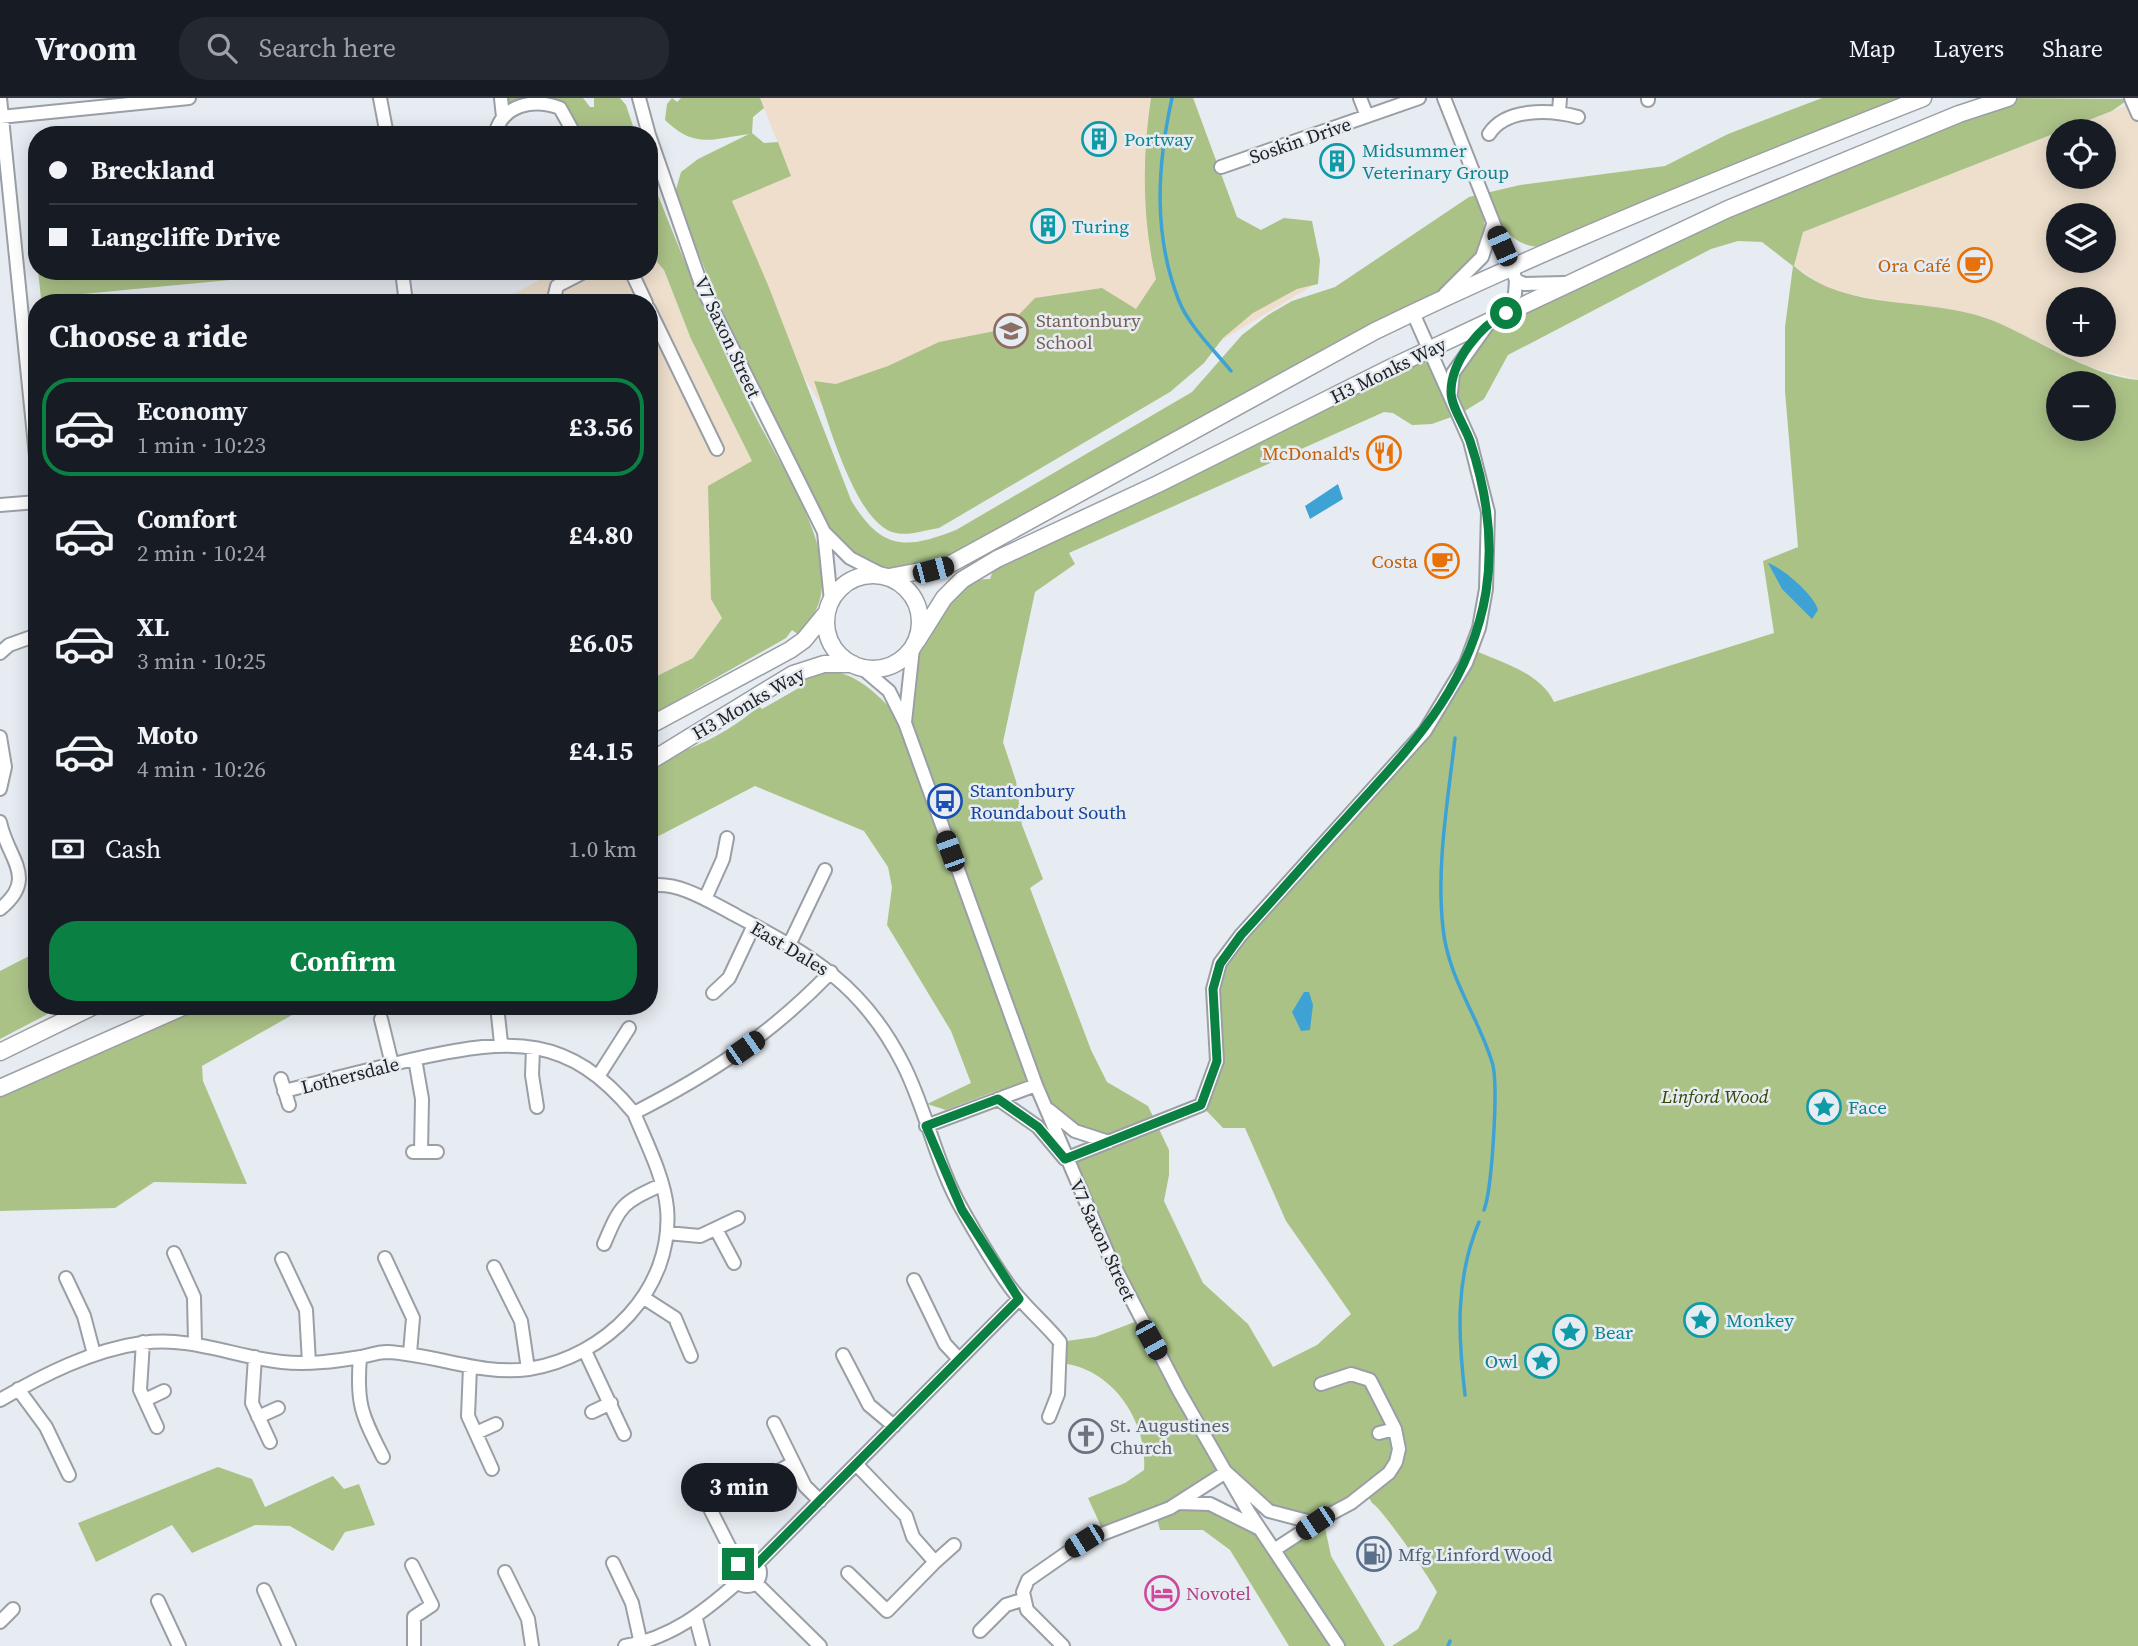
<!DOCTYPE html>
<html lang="en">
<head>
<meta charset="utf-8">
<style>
	body { margin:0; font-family:"Source Serif 4",serif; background:#242831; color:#f1f3f6; height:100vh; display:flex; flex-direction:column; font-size:26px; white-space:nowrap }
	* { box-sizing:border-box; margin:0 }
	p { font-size:23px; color:#9ea1a6 }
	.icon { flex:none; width:38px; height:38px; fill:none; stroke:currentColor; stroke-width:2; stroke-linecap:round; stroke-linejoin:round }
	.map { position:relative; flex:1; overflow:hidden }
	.drawer { position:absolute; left:28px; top:196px; width:630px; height:721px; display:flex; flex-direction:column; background:#171b24; border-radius:28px; box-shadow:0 4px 18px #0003 }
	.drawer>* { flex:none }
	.top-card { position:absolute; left:28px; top:28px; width:630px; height:154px; border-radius:28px; box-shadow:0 4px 18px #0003; display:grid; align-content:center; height:154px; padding:0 21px; background:#171b24 }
	.fabs { position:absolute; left:2046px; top:21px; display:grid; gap:14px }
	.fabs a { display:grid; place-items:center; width:70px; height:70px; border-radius:50%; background:#171b24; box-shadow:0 4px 18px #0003; font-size:35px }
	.end { position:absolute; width:32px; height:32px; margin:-16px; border:9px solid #0b8043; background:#fff; box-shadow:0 0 0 4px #fff }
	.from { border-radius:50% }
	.bubble { position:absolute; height:49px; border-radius:24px; background:#171b24; box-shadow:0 4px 18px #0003; font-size:23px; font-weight:700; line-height:49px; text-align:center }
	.car { position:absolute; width:21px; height:42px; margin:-21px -10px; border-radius:9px; box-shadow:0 0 5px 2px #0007; background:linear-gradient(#222 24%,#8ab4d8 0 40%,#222 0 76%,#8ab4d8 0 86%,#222 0) }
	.top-card b { display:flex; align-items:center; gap:24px; height:66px; font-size:26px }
	.top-card b+b { border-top:2px solid #363941 }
	.top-card i { width:18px; height:18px; background:#f1f3f6 }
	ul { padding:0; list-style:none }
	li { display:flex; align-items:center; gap:21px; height:98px; margin:0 14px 10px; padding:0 7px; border:4px solid transparent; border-radius:28px }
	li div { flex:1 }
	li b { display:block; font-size:26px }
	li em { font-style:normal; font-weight:700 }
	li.on { border-color:#0b8043 }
	li>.icon { width:63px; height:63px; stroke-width:1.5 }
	h2 { padding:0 21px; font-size:32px; line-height:84px }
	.pay { display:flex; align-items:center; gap:18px; height:77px; padding:0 21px; font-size:26px }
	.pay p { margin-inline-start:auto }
	.primary-button { display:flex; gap:14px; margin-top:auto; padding:14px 21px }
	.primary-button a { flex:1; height:80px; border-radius:28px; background:#0b8043; color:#fff; font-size:28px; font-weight:700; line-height:80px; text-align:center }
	header { display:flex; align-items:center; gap:42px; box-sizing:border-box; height:98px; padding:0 35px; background:#171b24; border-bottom:2px solid #363941 }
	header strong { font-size:33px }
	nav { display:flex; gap:38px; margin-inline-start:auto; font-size:24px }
	.search { width:490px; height:63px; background:#242831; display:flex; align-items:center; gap:18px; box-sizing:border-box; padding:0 24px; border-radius:28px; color:#9ea1a6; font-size:26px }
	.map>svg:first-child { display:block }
	.industrial { fill:#eedfcc; fill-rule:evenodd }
	.education { fill:#f0decd }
	.green { fill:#abc287; fill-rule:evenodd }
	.water { fill:#3ea3d4 }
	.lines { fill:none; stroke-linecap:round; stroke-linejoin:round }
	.stream { stroke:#3ea3d4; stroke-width:3.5 }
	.minor-casing { stroke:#9a9fa5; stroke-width:16 }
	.major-casing { stroke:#9a9fa5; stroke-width:19 }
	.minor { stroke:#fff; stroke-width:12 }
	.major { stroke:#fff; stroke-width:16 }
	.route { stroke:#0b8043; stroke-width:9 }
	.labels { text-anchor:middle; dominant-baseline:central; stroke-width:5; stroke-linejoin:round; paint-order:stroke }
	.culture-label { font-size:19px; fill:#0d838f; stroke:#e7ecf2; text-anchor:start }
	.street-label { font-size:19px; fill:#202224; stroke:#e7ecf2 }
	.food-label { font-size:19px; fill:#c56008; stroke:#e7ecf2; text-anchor:end }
	.education-label { font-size:19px; fill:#785e54; stroke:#e7ecf2; text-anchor:start }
	.transit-label { font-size:19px; fill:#164399; stroke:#e7ecf2; text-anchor:start }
	.park-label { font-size:19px; font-style:italic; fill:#324504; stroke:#e7ecf2 }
	.worship-label { font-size:19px; fill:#5b616d; stroke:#e7ecf2; text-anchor:start }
	.service-label { font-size:19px; fill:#4e5e75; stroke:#e7ecf2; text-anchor:start }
	.hotel-label { font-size:19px; fill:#b23c85; stroke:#e7ecf2; text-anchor:start }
</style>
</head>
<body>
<header>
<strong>Vroom</strong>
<div class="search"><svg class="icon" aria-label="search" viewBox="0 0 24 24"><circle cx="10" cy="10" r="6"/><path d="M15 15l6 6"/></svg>Search here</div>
<nav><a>Map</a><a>Layers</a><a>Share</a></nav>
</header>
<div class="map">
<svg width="2138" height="1548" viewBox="0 0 2138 1548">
	<rect width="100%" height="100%" fill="#e7ecf2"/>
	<path class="industrial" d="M2138,3V282L2087,268L1992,222L1831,193L1794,168L1803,134L2058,34V79H2104V33H2061ZM2058,117H2104V163H2058ZM2058,201H2104V247H2058Z
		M649,155L664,172L691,241L752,363L711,500L722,520L693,560L649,582V205H496L557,173H649Z"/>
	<path class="education" d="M760,0H1194L1238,134L1312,188L902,435L803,278L732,103L791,78Z"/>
	<path class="green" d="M501,0H583L590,9H594V0H620L626,7L636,37H575L560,10L511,13Z
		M672,0L677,4L681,0H760L764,10L753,19L752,35L764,45L778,44L791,78L732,103L768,187L851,402C881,452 905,452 956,432L1192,294L1242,237L1268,217L1292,203L1335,189L1469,99L1520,87L1665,68L1728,36L1822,0H1923L1543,149C1511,149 1506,128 1482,111L1488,147L1432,206L947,468L885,478L824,434L711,187L675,95L681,74L698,61L749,36C712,41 695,51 665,22L667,6Z
		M1151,0H1193L1237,119L1261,132L1284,120L1312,123L1320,162L1318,186L1297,191L1253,215L1223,240L1204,265L1170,294L939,430C926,432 908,438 896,435C855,428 827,318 814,283L836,286L888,268L939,244L1005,231L1035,200L1102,190L1136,211L1156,181C1142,122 1142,59 1151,0Z
		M2008,0L2129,1L2112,13L1803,134L1794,168C1848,216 1930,197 1994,223C2037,241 2090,278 2138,282V1548H1392L1418,1531L1437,1494C1430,1480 1381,1409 1372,1405L1366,1394L1323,1420L1331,1458L1385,1548H1289L1230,1452L1203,1432H1160L1156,1417L1104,1435L1088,1400L1125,1385L1144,1372C1148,1323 1112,1270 1061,1265L1060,1244L1095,1239L1140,1222L1065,1061L1108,1045L1063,1026L1035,987L996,993L946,1012L927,1006L971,985L951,933L887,827L892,789L888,769L864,733L755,688L649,743V666C691,651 725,638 759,608L762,611L804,587L802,582C843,555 879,598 904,624L913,550L962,482L990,481L997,461L1430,251L1442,276L1453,275L1490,223L1575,183ZM1738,143L1762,144L1793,168L1785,229V293L1798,449L1763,463L1774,535L1554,604C1540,574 1500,564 1471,551L1425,633L1220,865L1210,987L1201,1007L1223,1030H1245L1286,1123L1351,1216L1317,1247L1273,1269L1248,1226L1203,1185L1164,1103L1169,1077V1052L1148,1008L1107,984L1091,952L1030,790L1043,781L1022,727L1016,683L1003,644L1035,494L1075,466L1069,455L1384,314L1393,315L1412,327L1432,326L1460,316L1484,301L1508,257L1711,151ZM2058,285H2104V331H2058ZM1226,1375L1269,1413L1314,1426L1274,1452C1238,1416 1230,1412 1180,1404Z
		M649,74C679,152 711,229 748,304C768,345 814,417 820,459C825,496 822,509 799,537L792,532L786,540L693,593L649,623V582L693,560L722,520L711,501L708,388L752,363L691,241L664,172L649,155Z
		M38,173H323L41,200Z
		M37,854V908H63L0,941V873Z
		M185,908H308L202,968L203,983L247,1086L154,1084L115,1110L0,1113V990Z
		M218,1369L252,1381L265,1409L333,1378L344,1391L359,1386L375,1427L345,1434L333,1453L290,1428L255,1427L192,1455L172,1427L96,1464L78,1425Z"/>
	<path class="water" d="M1338,386L1343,401L1310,421L1305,408Z
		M1768,465C1783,470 1815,498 1818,512L1812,521L1782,491Z
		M1304,894H1309L1313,907L1310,932L1301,933L1292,914Z"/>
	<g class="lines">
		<path class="stream" d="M1172,0C1157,68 1153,137 1179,203C1189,228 1214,252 1231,273
			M1455,640C1448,702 1436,768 1443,830C1448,880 1478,918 1492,964C1499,984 1492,1091 1484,1112
			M1465,1297C1458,1237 1455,1181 1479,1124
			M1448,1548L1450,1543"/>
		<g class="minor-casing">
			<path id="minor" d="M0,0L37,368
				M380,0L387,37
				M501,0L503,19
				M639,0L649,37
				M1360,0L1367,18
				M1444,0L1516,182L1515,196L1506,215
				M1648,0V2
				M2131,0L2138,16
				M1559,14L1560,0
				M0,19L189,0
				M1489,36C1506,9 1551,12 1578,19
				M495,37C502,6 534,0 560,10L575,37
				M649,37L702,189L824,434L850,460L885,478
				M1221,69L1419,0
				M402,173L406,205
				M631,173L646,205
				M1516,182L1524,186L1564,185
				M1445,196L1482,159L1493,127
				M553,205L557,188L586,173
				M649,211L717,351
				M1451,295L1453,275L1488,226
				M0,407L37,404
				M824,434L831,503
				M0,555L9,547L37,537
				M862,570L889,593L905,625L1036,987L1109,1158L1179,1293L1248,1413L1338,1548
				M905,624L913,550
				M0,639L5,669L0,691
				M0,724C7,760 39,780 0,811
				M649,788C678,782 712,805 737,818C812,858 863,887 903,966C927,1013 936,1067 963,1113C976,1136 1004,1185 1021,1202C1034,1217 1048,1229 1060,1244L1058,1296L1049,1319
				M705,801L723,761L727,740
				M790,845L825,772
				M713,895L729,880L754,827
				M497,908L501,945
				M381,921L392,966
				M533,950L532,977L537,1009
				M599,977L629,930
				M281,981L289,1007
				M284,993C329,982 374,970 419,960C512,940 569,936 634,1015
				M998,1001L1038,1029L1065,1061L1201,1007L1217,963L1213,891L1220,865L1241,837L1425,633L1466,565L1479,530L1486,491L1488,414L1470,343L1413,215
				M1049,1012L1075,1033L1109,1044
				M926,1028L1036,987
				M413,1054H421L422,1001L415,961
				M421,1054H437
				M717,1133L734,1165
				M667,1135L700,1138L738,1120
				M604,1146C621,1106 622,1105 661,1087
				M174,1155L194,1199L195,1244
				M385,1160L413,1220L410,1255
				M282,1161L306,1212L309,1265
				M494,1169L521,1223L528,1271
				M66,1180L84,1218L94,1256
				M914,1182L945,1246L959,1261
				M644,1200L675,1220L691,1258
				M143,1244L140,1292L157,1329
				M585,1253L624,1336
				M843,1257L869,1307L894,1328
				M255,1259L252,1305L270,1344
				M360,1259C356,1307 362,1317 383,1359
				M470,1269L468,1318L492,1371
				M18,1291L46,1329L69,1377
				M0,1302C43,1277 92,1252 142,1245C192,1238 234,1259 282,1264C308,1267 336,1263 361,1259C370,1257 378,1254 387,1254C435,1256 481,1278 529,1271C605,1259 674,1192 667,1110C664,1079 646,1044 634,1015C712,975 770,937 831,874
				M145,1302L164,1293
				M592,1314L611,1305
				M258,1319L278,1310
				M774,1325L805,1388L820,1403
				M476,1335L496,1326
				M1379,1335L1395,1331
				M772,1377L793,1365
				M701,1393L738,1466
				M1179,1405L1210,1406L1258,1430
				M1274,1452L1323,1420L1351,1405L1389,1375L1396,1364L1399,1351L1395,1331L1370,1282L1351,1276L1321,1286
				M734 1475a13 13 0 1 1 26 0a13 13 0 1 1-26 0Z
				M935,1464L954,1447
				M613,1465L632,1505L641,1546
				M757,1466L1019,1201
				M412,1467L432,1507L414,1519V1548
				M505,1474L528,1521L532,1548
				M848,1475L887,1513L935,1464L913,1439L906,1418L857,1367
				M756,1485L820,1548
				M264,1492L289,1548
				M158,1503L179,1548
				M696,1521L703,1548
				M0,1524L13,1511
				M980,1533L1006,1507L1022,1502
				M625,1548C671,1540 704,1514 738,1484
				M1063,1548L1027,1512L1023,1494L1028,1482L1084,1443L1170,1410L1226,1374L1269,1413L1315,1425"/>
		</g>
		<g class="major-casing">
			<path id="major" d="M826 524a47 47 0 1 1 94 0a47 47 0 1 1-94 0Z
				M889,479L947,468L1375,233C1554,146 1738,73 1923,0
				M917,543L944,500L962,482L997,461L1158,386L1392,269L1728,111L1959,16L2008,0
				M649,628L790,552L804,542L827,514
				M649,664L793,576L824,566H853
				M0,954L94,908
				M0,990L185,908"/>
		</g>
		<use href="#minor" class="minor"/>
		<use href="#major" class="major"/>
	</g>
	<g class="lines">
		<path class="route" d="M738,1466L745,1462L757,1466L1019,1201L962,1112L926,1028L998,1001L1038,1029L1065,1061L1201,1007L1217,963L1213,891L1220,866L1241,837C1277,798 1311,758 1347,719C1410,649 1470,590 1486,494C1494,443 1486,391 1470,343C1465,328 1451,309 1451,294C1451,263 1480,228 1506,215"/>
	</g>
	<defs>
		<g id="building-ring" transform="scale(1.75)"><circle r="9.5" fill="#e7ecf2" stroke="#0f9aa8" stroke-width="1.5"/><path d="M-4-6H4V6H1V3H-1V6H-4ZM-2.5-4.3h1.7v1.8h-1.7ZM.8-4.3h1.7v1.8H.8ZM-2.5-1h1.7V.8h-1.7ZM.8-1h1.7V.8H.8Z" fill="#0f9aa8"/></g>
		<g id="cafe-ring" transform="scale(1.75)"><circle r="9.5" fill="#e7ecf2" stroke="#e8710a" stroke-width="1.5"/><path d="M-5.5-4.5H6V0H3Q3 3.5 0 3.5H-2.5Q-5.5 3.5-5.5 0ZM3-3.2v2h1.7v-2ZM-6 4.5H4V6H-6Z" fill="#e8710a"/></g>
		<g id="school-ring" transform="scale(1.75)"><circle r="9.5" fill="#e7ecf2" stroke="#8d6e63" stroke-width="1.5"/><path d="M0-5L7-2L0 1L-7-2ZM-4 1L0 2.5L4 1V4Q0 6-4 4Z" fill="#8d6e63"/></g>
		<g id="restaurant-ring" transform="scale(1.75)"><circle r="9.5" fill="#e7ecf2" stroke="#e8710a" stroke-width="1.5"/><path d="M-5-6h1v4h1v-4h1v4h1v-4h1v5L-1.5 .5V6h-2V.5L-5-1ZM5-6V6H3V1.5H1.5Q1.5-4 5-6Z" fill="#e8710a"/></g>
		<g id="bus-ring" transform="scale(1.75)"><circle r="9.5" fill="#e7ecf2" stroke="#1a4fb4" stroke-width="1.5"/><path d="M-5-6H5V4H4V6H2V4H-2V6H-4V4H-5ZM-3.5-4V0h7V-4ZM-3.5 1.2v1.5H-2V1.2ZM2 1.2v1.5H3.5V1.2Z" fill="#1a4fb4"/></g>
		<g id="sight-ring" transform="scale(1.75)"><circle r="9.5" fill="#e7ecf2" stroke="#0f9aa8" stroke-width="1.5"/><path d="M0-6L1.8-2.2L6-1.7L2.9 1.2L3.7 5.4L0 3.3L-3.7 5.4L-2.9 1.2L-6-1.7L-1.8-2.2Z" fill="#0f9aa8"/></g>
		<g id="church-ring" transform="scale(1.75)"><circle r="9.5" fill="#e7ecf2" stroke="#6b7280" stroke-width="1.5"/><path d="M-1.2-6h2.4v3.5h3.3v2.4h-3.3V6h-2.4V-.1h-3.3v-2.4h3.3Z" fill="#6b7280"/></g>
		<g id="fuel-ring" transform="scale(1.75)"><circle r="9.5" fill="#e7ecf2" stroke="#5c6f8a" stroke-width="1.5"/><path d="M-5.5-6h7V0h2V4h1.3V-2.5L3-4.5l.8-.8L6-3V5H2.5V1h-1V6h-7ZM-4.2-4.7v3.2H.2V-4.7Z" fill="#5c6f8a"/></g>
		<g id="hotel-ring" transform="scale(1.75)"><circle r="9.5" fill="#e7ecf2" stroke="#d1479c" stroke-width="1.5"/><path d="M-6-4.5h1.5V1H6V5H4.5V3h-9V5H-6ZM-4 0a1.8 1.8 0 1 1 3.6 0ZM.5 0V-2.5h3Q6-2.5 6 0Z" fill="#d1479c"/></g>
	</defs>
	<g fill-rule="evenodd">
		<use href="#building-ring" x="1099" y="41"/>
		<use href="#building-ring" x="1337" y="63"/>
		<use href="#building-ring" x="1048" y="128"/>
		<use href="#cafe-ring" x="1975" y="167"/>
		<use href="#school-ring" x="1011" y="233"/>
		<use href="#restaurant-ring" x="1384" y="355"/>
		<use href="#cafe-ring" x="1442" y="463"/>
		<use href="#bus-ring" x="945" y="703"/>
		<use href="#sight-ring" x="1824" y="1009"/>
		<use href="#sight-ring" x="1701" y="1222"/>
		<use href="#sight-ring" x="1570" y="1234"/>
		<use href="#sight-ring" x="1542" y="1263"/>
		<use href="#church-ring" x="1086" y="1338"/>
		<use href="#fuel-ring" x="1374" y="1456"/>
		<use href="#hotel-ring" x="1162" y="1495"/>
	</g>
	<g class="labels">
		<g class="culture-label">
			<text x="1124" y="41">Portway</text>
			<text x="1362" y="52">Midsummer<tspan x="1362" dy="22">Veterinary Group</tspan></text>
			<text x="1072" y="128">Turing</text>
			<text x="1848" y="1009">Face</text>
			<text x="1726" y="1222">Monkey</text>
			<text x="1594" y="1234">Bear</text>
			<text x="1518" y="1263" text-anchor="end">Owl</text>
		</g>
		<g class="street-label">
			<text transform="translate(1300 42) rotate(-19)">Soskin Drive</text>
			<text transform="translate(728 239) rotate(65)">V7 Saxon Street</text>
			<text transform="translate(1388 272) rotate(-26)">H3 Monks Way</text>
			<text transform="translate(748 605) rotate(-30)">H3 Monks Way</text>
			<text transform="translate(790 850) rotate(31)">East Dales</text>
			<text transform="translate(350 977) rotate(-14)">Lothersdale</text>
			<text transform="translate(1103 1142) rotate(65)">V7 Saxon Street</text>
		</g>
		<g class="food-label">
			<text x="1951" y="167">Ora Café</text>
			<text x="1360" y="355">McDonald's</text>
			<text x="1418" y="463">Costa</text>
		</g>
		<g class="education-label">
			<text x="1036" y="222">Stantonbury<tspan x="1036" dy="22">School</tspan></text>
		</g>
		<g class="transit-label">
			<text x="970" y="692">Stantonbury<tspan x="970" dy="22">Roundabout South</tspan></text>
		</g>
		<g class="park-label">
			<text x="1715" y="998">Linford Wood</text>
		</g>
		<g class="worship-label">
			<text x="1110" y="1327">St. Augustines<tspan x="1110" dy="22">Church</tspan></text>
		</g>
		<g class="service-label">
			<text x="1398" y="1456">Mfg Linford Wood</text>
		</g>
		<g class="hotel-label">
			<text x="1186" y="1495">Novotel</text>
		</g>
	</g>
</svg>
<div class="fabs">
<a><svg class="icon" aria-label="locate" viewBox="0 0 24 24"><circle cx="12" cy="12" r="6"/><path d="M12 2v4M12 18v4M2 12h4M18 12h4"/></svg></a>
<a><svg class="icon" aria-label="layers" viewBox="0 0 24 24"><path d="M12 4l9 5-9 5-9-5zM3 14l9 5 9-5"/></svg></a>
<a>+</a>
<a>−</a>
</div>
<i class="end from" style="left:1506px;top:215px"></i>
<i class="end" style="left:738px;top:1466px"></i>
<div class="bubble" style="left:681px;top:1365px;width:116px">3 min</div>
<i class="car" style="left:1502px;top:148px;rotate:336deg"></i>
<i class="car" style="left:933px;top:472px;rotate:75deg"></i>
<i class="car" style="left:950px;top:753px;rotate:340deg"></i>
<i class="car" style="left:745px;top:950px;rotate:55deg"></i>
<i class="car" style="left:1151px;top:1242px;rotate:151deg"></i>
<i class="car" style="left:1315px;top:1425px;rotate:236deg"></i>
<i class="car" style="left:1084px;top:1443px;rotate:238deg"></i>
<div class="top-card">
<b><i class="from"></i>Breckland</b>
<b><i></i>Langcliffe Drive</b>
</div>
<section class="drawer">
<h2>Choose a ride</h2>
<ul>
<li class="on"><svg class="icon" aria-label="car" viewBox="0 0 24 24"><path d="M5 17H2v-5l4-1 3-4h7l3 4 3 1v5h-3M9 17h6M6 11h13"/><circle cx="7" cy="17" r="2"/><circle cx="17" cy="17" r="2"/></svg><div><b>Economy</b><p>1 min · 10:23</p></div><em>£3.56</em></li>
<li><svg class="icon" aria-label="car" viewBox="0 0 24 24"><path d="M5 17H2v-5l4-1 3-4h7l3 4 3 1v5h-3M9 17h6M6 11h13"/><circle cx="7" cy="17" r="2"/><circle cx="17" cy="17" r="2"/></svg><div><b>Comfort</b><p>2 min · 10:24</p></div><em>£4.80</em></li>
<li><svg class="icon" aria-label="car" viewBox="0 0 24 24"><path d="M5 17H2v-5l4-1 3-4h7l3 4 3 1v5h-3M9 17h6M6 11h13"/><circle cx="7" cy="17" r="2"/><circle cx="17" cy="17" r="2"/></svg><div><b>XL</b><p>3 min · 10:25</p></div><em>£6.05</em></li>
<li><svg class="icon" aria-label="car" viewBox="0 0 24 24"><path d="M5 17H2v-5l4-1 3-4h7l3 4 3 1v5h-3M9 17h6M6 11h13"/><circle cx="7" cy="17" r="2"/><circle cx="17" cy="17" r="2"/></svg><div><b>Moto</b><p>4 min · 10:26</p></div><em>£4.15</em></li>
</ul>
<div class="pay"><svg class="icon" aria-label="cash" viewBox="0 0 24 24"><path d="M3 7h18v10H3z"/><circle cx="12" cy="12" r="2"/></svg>Cash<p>1.0 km</p></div>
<div class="primary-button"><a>Confirm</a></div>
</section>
</div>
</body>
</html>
